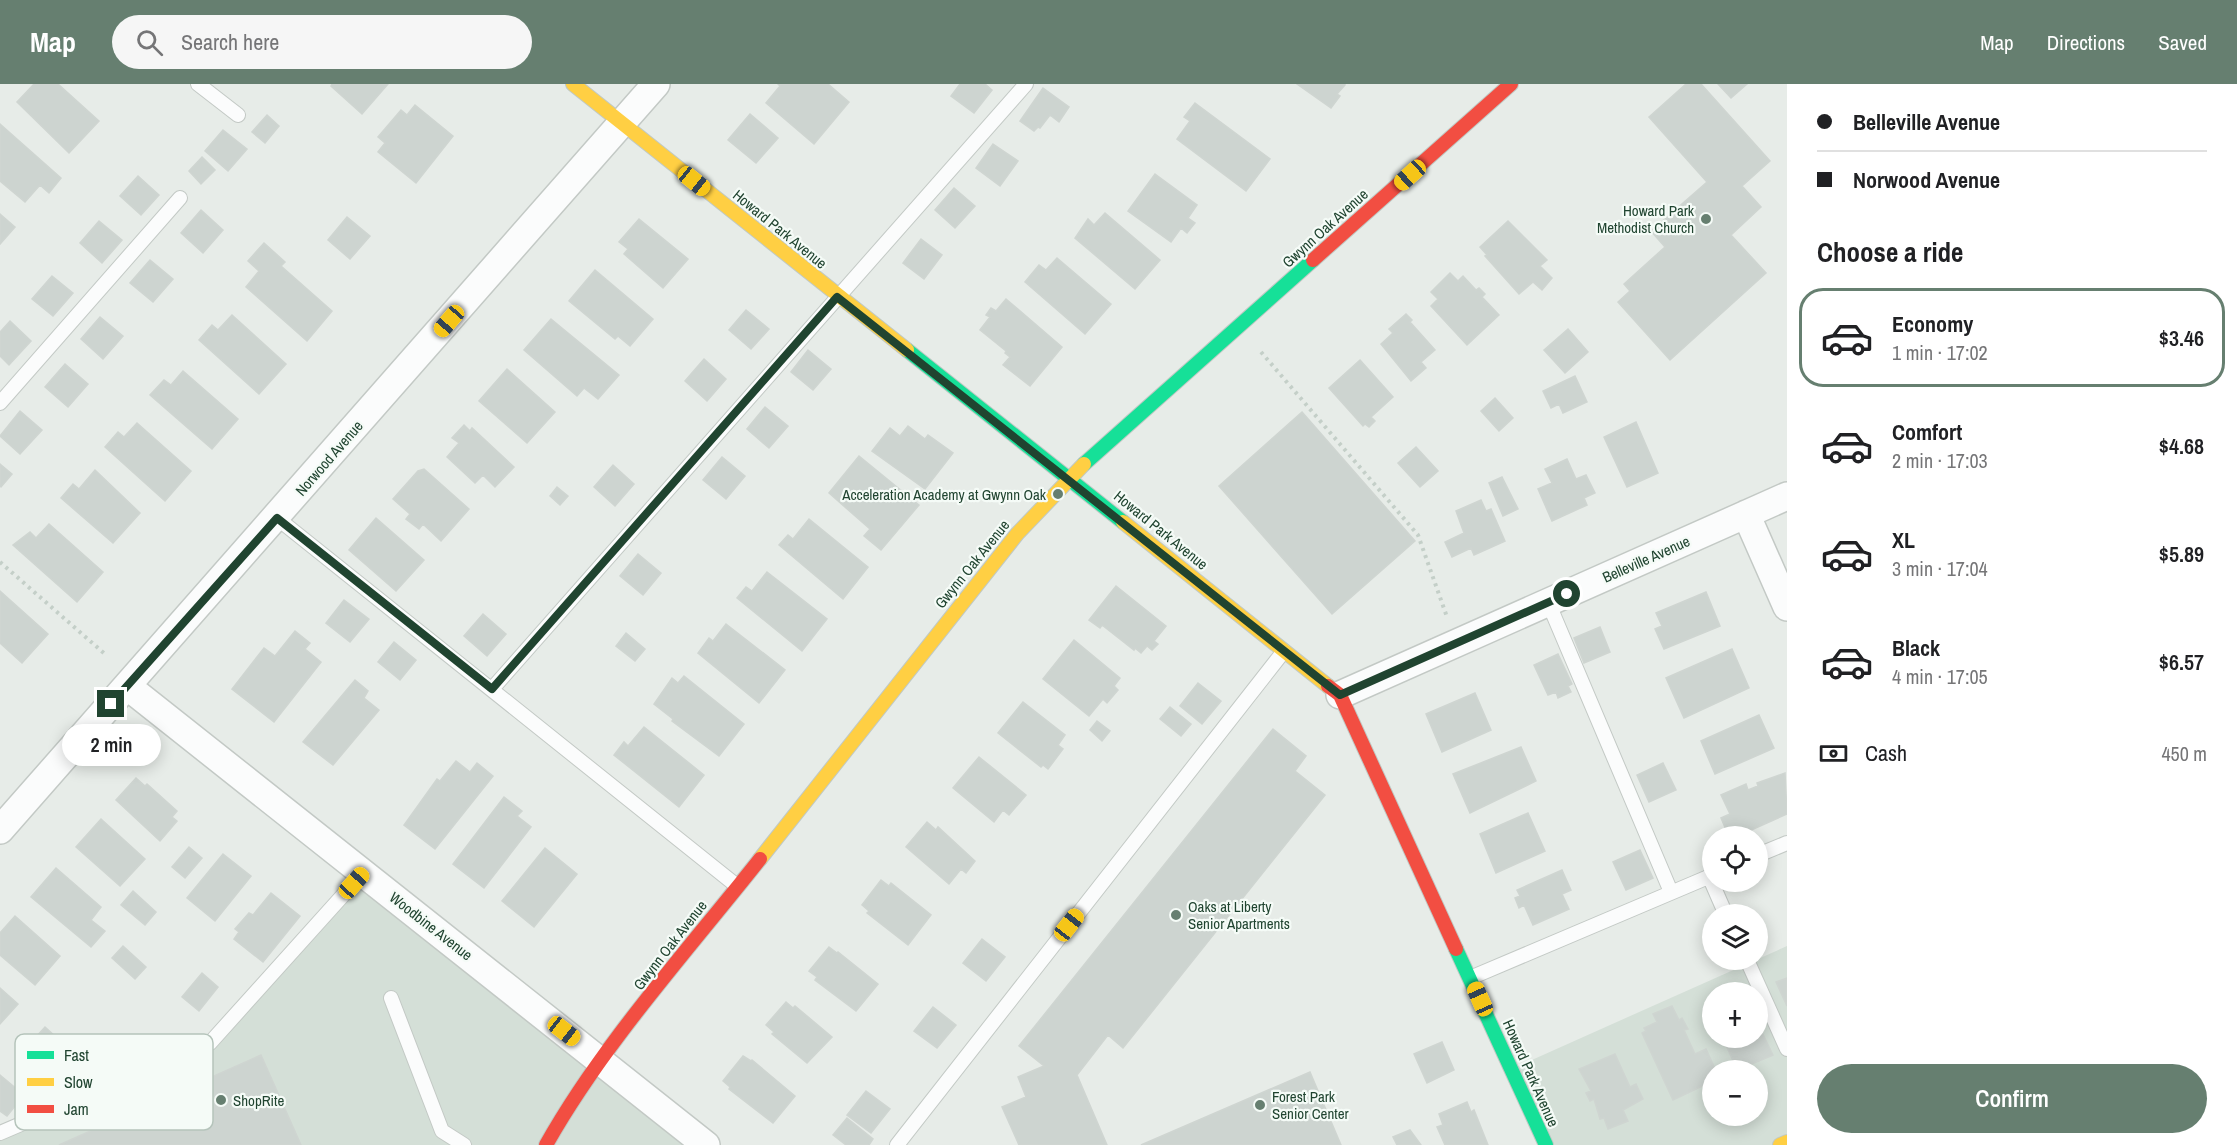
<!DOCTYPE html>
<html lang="en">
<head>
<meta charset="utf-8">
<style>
	body { margin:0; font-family:"Archivo Narrow",sans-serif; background:#f6f6f6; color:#202124; height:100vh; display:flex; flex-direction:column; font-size:22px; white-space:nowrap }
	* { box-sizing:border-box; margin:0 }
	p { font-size:20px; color:#757577 }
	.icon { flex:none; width:33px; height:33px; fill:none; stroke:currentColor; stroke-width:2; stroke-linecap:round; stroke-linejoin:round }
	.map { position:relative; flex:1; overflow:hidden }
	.sheet { display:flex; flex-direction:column; background:#fff; width:450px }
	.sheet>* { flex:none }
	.hud { display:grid; align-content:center; height:132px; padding:0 30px; background:#fff }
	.controls { position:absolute; left:1702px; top:742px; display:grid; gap:12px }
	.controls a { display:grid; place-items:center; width:66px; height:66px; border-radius:50%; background:#fff; box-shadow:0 3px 15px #0003; font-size:30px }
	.end { position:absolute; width:27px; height:27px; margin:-14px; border:8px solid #204430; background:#fff; box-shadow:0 0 0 3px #fff }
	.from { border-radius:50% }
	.bubble { position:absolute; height:42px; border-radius:21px; background:#fff; box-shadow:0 3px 15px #0003; font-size:20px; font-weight:600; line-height:42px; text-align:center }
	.car { position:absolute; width:18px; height:36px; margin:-18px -9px; border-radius:8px; box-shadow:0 0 4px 2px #0007; background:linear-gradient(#f5c518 24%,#345 0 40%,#f5c518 0 76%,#345 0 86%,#f5c518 0) }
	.hud b { display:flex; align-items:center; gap:21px; height:57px; font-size:22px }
	.hud b+b { border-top:2px solid #e0e0e0 }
	.hud i { width:15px; height:15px; background:#202124 }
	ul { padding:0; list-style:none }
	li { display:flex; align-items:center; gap:18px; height:99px; margin:0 12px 9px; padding:0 18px; border:3px solid transparent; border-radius:24px }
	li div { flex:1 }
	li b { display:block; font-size:22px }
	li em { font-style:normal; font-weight:600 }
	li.current { border-color:#667f70 }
	li>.icon { width:54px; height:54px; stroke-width:1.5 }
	h2 { padding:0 30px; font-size:27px; line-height:72px }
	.pay { display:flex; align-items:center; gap:15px; height:66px; padding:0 30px; font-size:22px }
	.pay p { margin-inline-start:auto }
	.primary-button { display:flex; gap:12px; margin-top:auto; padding:12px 30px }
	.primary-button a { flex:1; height:69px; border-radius:36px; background:#667f70; color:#fff; font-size:24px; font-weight:600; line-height:69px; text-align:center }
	header { display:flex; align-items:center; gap:36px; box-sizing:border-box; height:84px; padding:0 30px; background:#667f70; color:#fff }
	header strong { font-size:28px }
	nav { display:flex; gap:33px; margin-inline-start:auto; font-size:21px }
	.search { width:420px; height:54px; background:#f6f6f6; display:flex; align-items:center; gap:15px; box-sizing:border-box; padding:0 21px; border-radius:33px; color:#757577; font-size:22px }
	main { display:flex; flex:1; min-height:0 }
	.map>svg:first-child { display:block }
	.built { fill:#d4dfd7; fill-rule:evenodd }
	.building { fill:#cdd4d0; stroke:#cfd5d1; stroke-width:1.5 }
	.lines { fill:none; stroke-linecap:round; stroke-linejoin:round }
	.lane-casing { stroke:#c3c9c5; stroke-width:16 }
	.street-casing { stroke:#c3c9c5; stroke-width:30 }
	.fast-casing { stroke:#c0c9c4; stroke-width:16 }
	.slow-casing { stroke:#c0c9c4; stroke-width:16 }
	.jam-casing { stroke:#c0c9c4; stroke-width:16 }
	.path { stroke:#c4cfc8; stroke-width:4; stroke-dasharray:3 4.5; stroke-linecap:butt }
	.lane { stroke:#fbfcfc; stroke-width:14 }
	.street { stroke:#fbfcfc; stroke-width:27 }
	.fast { stroke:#16e098; stroke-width:14 }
	.slow { stroke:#ffcf43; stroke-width:14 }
	.jam { stroke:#f24e42; stroke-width:14 }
	.route { stroke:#204430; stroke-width:8 }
	.poi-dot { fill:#667f70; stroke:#f5fbf7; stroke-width:2 }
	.labels { text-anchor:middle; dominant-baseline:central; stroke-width:4.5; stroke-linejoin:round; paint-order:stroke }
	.poi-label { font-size:15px; fill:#204430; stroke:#f5fbf7; text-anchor:start }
	.street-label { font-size:15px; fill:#204430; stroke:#f5fbf7 }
	.key { fill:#f5fbf7; stroke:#b5c4bb; stroke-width:1.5 }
	.key-label { font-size:16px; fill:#204430 }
</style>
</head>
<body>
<header>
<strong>Map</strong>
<div class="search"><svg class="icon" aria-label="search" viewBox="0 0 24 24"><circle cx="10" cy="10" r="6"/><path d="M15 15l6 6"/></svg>Search here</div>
<nav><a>Map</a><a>Directions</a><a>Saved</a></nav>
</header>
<main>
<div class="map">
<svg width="1787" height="1061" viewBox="0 0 1787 1061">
	<rect width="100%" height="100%" fill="#e7ece8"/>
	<path class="built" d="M358,790L701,1061H0V1050L200,963Z
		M1787,862V1061H1539L1507,987ZM1713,909H1758V954H1713ZM1713,987H1758V1032H1713Z"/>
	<path class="building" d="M34,0H58L99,37L69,69L17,18Z
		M332,0H388L362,30L331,2Z
		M778,0H828L849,18L814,60L766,19L780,2Z
		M960,0H985L992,6L974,29L951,12Z
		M1297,0H1345V1L1337,10L1340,12L1331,24Z
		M1686,0H1701L1770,77L1742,102L1761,123L1731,151L1766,189L1670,276L1618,218L1630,207L1624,200L1665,163L1651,147L1707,98L1649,33Z
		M1718,0H1747L1731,14Z
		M1043,4L1069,23L1059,38L1050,31L1040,44L1038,43L1034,47L1020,37Z
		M1195,19L1270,75L1246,107L1177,55L1190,37L1184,33Z
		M415,21L453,52L416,99L378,68L385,59L378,53L401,26L407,31Z
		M750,30L778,54L756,79L728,56Z
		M267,31L279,42L265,59L252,48Z
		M0,40L61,94L49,109L40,101L25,118L0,97Z
		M223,46L247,65L228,87L205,67Z
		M993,60L1018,77L1000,102L976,84Z
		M202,73L215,86L201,100L189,87Z
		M1155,90L1197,121L1188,134L1195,139L1187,149L1181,144L1171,158L1128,127Z
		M138,92L159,111L141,131L120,112Z
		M954,104L975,122L955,144L935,126Z
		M201,126L223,146L203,169L181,149Z
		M1105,129L1160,176L1135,205L1075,154L1088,135L1094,141Z
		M0,130L15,143L0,160Z
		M347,133L370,152L350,175L328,156Z
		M639,135L688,175L663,204L624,170L628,165L619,158Z
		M99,137L122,156L102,179L80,159Z
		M1508,137L1547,176L1540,182L1552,194L1542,206L1533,198L1519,210L1485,172L1487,171L1480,163Z
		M921,155L942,171L924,195L903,179Z
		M264,159L285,178L281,182L332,227L307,257L246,203L259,187L248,177Z
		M1057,174L1111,220L1085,250L1025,198L1039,181L1046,186Z
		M150,176L173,195L153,218L130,199Z
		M595,186L653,235L630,262L618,252L615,255L569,217Z
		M1450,189L1458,197L1463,192L1476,206L1479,204L1485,210L1482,213L1499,231L1467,261L1431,222L1438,215L1431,208Z
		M52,192L73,209L53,232L32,215Z
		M1006,215L1062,263L1030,302L1003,281L1010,273L1005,269L1006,267L980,246L990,233L986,231L991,224L996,227Z
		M746,226L769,245L751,265L729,246Z
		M1406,230L1412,236L1410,238L1435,266L1421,278L1426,284L1411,297L1381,260L1393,249L1389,245Z
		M232,231L286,280L259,310L199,256L212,241L218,246Z
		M100,233L123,252L103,275L81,255Z
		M551,235L619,291L598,315L584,304L577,312L524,266Z
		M10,237L31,257L9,281L0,272V248Z
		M1568,245L1588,268L1565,289L1544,266Z
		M808,266L831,285L813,306L791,288Z
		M704,275L726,295L707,317L685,297Z
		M1360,276L1393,313L1371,333L1375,337L1369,343L1365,340L1363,342L1329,304Z
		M65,280L88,300L68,323L45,303Z
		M507,285L555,328L527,359L479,317Z
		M183,287L238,335L212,365L150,311L164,296L171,301Z
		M1575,292L1587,318L1563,329L1559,320L1551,324L1543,307Z
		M1495,314L1513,334L1499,347L1481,327Z
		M765,323L788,342L769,364L747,345Z
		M20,327L42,346L20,370L0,352Z
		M1302,328L1415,457L1332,530L1219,402Z
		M1636,338L1658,389L1627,403L1604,353Z
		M137,339L191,387L165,417L105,363L118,348L124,353Z
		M464,341L470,347L472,344L514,383L495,403L483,391L475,399L447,373L459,359L452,354Z
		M908,342L925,355L928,351L953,369L925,405L872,367L890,344L900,352Z
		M1416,363L1438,387L1420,403L1398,379Z
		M859,372L919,421L881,466L864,452L870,445L829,409Z
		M722,373L745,392L726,415L703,396Z
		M1567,375L1576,395L1586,391L1595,409L1584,414L1587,421L1552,437L1538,405L1552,399L1545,385Z
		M0,380L12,390L1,403L0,402Z
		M613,381L634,400L615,422L594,403Z
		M424,385L469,425L441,457L423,440L419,445L406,435L410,430L393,415L418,387Z
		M95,386L140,429L113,459L61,414L73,400L79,405Z
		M1502,393L1518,425L1503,432L1489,399Z
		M557,403L568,412L560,421L550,412Z
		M1481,416L1486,427L1491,425L1505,457L1474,471L1471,464L1452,473L1445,458L1464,449L1456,427Z
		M376,434L424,476L396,507L349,466Z
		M809,435L868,483L843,515L779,461L788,451L793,455Z
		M49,440L103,488L77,518L13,461L30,448L36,454Z
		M638,470L661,489L643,511L620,492Z
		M767,488L827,535L802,567L737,514L746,503L752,507Z
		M1116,502L1166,542L1154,557L1158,560L1152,566L1147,562L1141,569L1135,564L1134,566L1102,541L1100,544L1089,536Z
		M0,507L48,550L22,579L0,559Z
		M1706,508L1720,542L1664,565L1655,545L1662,542L1656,529Z
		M344,516L369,535L350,558L326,539Z
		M483,530L506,550L487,572L464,552Z
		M726,540L785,586L759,619L698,569L709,554L713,557Z
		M1600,543L1610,568L1584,579L1574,554Z
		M295,547L310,559L305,565L321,578L274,638L232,605L264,564L275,572Z
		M626,549L645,565L635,577L616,562Z
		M1074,556L1120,594L1114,602L1118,606L1107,619L1103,615L1089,632L1043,595Z
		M394,558L416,576L400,596L378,578Z
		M1732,565L1749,604L1684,634L1666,594Z
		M1558,570L1572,600L1568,602L1571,608L1558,614L1556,608L1548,611L1534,581Z
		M684,592L744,640L719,672L672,637L673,635L654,620L672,594L678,599Z
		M355,596L368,607L364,614L379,626L333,681L303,658Z
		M1198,599L1221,617L1202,640L1180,622Z
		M1475,609L1491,646L1442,668L1426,630Z
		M1023,618L1065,651L1058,661L1063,665L1048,685L1043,681L1041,683L998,649Z
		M1170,623L1191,640L1181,652L1160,635Z
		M1759,631L1774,664L1715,690L1701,657Z
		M1097,637L1110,647L1102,657L1090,646Z
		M644,643L704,691L679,723L614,671L624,658L628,662Z
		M1273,645L1306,672L1295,687L1325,711L1123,964L1108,951L1077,991L1107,1061H1019L1002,1023L1026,1013L1018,993L1044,982L1019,962Z
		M1521,663L1536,697L1470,729L1453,690Z
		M979,673L1026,711L1009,731L1003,726L994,738L953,704Z
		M456,677L470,688L477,679L493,692L435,765L404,741L437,695L440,697Z
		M1663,679L1676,706L1649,718L1637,691Z
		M1785,689L1787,730L1740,751L1738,748L1729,753L1721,734L1730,730L1721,711L1746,700L1748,706L1758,702L1757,699Z
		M136,694L145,702L147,700L177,727L172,733L177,737L160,757L116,716Z
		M504,713L522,727L517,732L531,743L484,804L453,780Z
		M1528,729L1545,767L1496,789L1480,750Z
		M101,735L145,775L120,802L76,763Z
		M927,738L936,746L938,743L975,777L966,789L961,785L949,800L906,763Z
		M189,763L202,774L185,794L172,783Z
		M545,764L577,790L534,843L502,817Z
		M1640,766L1653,794L1626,806L1613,778Z
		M223,770L251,792L215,837L187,814Z
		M56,784L101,823L91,836L105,847L91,863L31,813Z
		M1562,786L1571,806L1562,810L1569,825L1533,841L1524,821L1519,824L1515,814L1520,812L1517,806Z
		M881,796L889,802L891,799L931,831L908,861L867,829L869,827L862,821Z
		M133,807L156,828L145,841L121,821Z
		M271,809L300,832L263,878L234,855L239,848L235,845L249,829L253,831Z
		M15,832L60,872L35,901L0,871V849Z
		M982,855L1005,873L986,897L963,879Z
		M123,862L146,883L135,895L112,874Z
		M829,863L837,869L838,868L878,900L856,927L815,896L817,893L809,887Z
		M202,889L218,903L199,927L182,913Z
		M1787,894V922L1776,898Z
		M0,904L18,920L0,940Z
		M786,918L793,924L795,922L832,953L807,979L772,950L774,948L766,941Z
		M1672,922L1679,936L1682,934L1688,945L1684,946L1695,970L1706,965L1716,987H1713V997L1673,1016L1642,949L1646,947L1644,944L1657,938L1653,930Z
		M933,923L956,941L937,964L914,947Z
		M1758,940L1773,971L1737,986L1723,954H1758Z
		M45,943L67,963L48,984L26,964Z
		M1442,958L1454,986L1427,999L1414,970Z
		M1615,970L1630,1003L1636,1000L1643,1015L1623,1026L1628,1037L1608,1045L1604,1034L1600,1035L1594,1015L1590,1017L1586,1009L1591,1007L1579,985Z
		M261,971L301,1061H59Z
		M743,972L751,977L752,976L795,1012L773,1039L729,1005L730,1003L723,997Z
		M1310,988L1341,1061H1141Z
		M0,991L24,1011L7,1032L0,1027Z
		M866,1007L890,1025L871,1049L847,1031Z
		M1467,1018L1471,1028L1474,1026L1488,1061H1445L1437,1043L1443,1041L1439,1030Z
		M847,1034L873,1055L869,1061H846L833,1051Z
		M1410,1046L1421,1061H1397L1393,1053Z"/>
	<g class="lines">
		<g class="lane-casing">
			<path id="lane" d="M198,0L238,31
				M0,319L180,114
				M277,434L737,802
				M1548,518L1671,808
				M492,605L1026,0
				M1758,771L1787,759
				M1709,792L1726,831
				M1747,876L1787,965
				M1470,894L1713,791
				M391,914L442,1047L464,1061
				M0,1049L210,959L363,789
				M897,1061L1284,567"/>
		</g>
		<g class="street-casing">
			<path id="street" d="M1746,430L1787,523
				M127,602L706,1061
				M1340,611L1787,412
				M0,746L656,0"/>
		</g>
		<g class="fast-casing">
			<path id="fast" d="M907,266L1123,438
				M1084,380L1313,176
				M1456,865L1546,1061"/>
		</g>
		<g class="slow-casing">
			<path id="slow" d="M573,0L907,266
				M1123,438L1328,602
				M760,775L1017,450L1084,380
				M1780,1061L1787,1058"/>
		</g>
		<g class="jam-casing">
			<path id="jam" d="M1313,176L1511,0
				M1328,602L1340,611L1456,865
				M546,1061C602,961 688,866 760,775"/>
		</g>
		<path class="path" d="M1261,268L1418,451L1447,533
			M0,478L106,571"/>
		<use href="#lane" class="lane"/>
		<use href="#street" class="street"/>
		<use href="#fast" class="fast"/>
		<use href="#slow" class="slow"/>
		<use href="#jam" class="jam"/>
	</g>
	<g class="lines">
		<path class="route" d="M111,620L277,434L492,605L837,213L1340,611L1567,510"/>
	</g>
	<g class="poi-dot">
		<circle cx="1706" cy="135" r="6"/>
		<circle cx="1058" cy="410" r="6"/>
		<circle cx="1176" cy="831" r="6"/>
		<circle cx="221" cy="1016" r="6"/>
		<circle cx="1260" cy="1021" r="6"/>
	</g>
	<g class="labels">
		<g class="poi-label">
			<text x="1694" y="126" text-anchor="end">Howard Park<tspan x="1694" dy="17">Methodist Church</tspan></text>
			<text x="1046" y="410" text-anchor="end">Acceleration Academy at Gwynn Oak</text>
			<text x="1188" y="822">Oaks at Liberty<tspan x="1188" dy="17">Senior Apartments</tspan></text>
			<text x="1272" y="1012">Forest Park<tspan x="1272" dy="17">Senior Center</tspan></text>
			<text x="233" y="1016">ShopRite</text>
		</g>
		<g class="street-label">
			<text transform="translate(1325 144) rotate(-42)">Gwynn Oak Avenue</text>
			<text transform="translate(780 145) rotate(39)">Howard Park Avenue</text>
			<text transform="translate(329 374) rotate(-49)">Norwood Avenue</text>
			<text transform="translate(1161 446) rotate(39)">Howard Park Avenue</text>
			<text transform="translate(1646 475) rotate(-24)">Belleville Avenue</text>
			<text transform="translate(972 480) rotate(-51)">Gwynn Oak Avenue</text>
			<text transform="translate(431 842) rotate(38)">Woodbine Avenue</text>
			<text transform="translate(670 861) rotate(-52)">Gwynn Oak Avenue</text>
			<text transform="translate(1531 989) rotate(66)">Howard Park Avenue</text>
		</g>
	</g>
	<rect x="15" y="950" width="198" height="96" rx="9" class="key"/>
	<rect x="27" y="967" width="27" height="8" fill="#16e098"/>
	<rect x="27" y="994" width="27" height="8" fill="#ffcf43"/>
	<rect x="27" y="1021" width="27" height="8" fill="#f24e42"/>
	<g class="key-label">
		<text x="64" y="977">Fast</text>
		<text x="64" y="1004">Slow</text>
		<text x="64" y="1031">Jam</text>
	</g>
</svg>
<div class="controls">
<a><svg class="icon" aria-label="locate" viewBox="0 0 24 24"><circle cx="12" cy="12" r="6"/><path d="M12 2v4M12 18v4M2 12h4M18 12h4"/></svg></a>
<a><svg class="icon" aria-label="layers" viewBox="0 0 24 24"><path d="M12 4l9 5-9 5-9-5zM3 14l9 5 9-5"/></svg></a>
<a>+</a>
<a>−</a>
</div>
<i class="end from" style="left:1567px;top:510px"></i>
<i class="end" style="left:111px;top:620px"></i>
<div class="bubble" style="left:62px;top:640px;width:99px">2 min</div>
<i class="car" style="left:1410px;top:91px;rotate:228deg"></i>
<i class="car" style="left:694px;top:97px;rotate:129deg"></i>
<i class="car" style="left:449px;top:237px;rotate:221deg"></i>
<i class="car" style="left:354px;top:799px;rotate:42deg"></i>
<i class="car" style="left:1069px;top:841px;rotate:38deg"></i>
<i class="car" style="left:1480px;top:915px;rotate:336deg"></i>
<i class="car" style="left:564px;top:947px;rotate:128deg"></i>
</div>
<section class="sheet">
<div class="hud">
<b><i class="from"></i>Belleville Avenue</b>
<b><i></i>Norwood Avenue</b>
</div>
<h2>Choose a ride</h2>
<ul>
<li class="current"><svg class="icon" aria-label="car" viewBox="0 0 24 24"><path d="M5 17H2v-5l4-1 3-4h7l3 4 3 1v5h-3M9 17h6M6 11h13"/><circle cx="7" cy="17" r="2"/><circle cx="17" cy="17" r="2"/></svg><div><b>Economy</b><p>1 min · 17:02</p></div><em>$3.46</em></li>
<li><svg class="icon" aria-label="car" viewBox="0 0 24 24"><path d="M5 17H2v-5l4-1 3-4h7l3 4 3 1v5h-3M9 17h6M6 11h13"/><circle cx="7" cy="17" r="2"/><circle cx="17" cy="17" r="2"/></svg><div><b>Comfort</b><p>2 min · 17:03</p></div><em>$4.68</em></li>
<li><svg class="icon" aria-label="car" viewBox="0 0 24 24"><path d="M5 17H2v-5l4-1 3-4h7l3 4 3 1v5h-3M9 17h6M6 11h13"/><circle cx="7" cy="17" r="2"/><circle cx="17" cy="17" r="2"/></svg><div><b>XL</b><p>3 min · 17:04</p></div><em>$5.89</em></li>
<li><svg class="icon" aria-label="car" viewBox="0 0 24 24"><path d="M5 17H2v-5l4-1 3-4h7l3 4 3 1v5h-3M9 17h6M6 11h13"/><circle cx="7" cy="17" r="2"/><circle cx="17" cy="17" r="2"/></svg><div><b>Black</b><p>4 min · 17:05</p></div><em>$6.57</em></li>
</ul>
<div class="pay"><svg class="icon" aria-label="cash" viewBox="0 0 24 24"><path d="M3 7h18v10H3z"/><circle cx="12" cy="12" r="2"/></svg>Cash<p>450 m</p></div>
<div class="primary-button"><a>Confirm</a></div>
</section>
</main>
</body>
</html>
